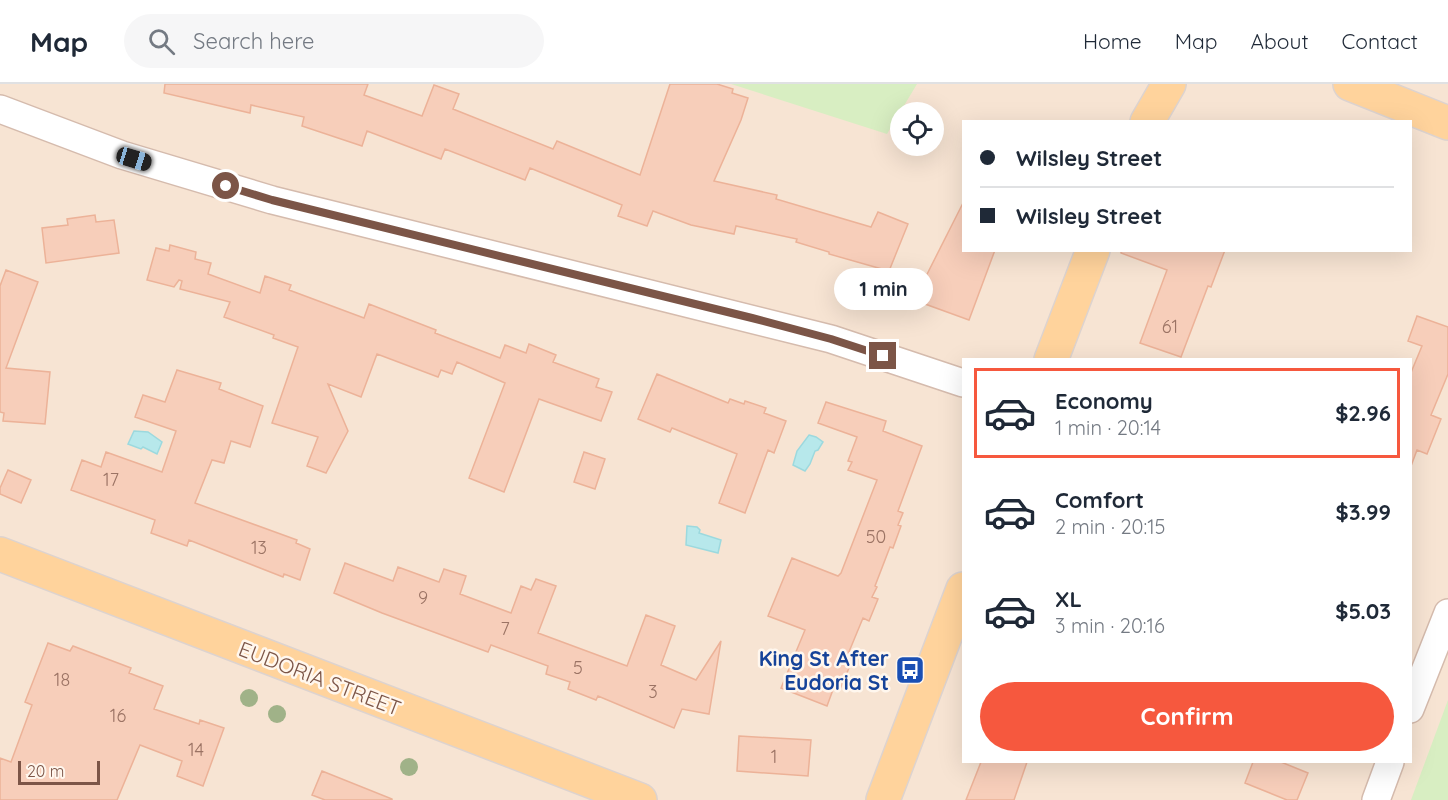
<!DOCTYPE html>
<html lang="en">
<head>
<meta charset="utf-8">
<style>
	body { margin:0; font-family:Quicksand,sans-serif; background:#f6f6f7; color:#1f2937; height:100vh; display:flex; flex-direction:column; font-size:22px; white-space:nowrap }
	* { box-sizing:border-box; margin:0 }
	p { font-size:20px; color:#747a83 }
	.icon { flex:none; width:33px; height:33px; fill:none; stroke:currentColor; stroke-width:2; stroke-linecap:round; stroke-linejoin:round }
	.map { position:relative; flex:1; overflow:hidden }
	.drawer { position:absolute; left:962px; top:274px; width:450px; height:405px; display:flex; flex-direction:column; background:#fff; border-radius:0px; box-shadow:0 6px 24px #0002 }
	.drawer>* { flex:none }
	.guide { position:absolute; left:962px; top:36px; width:450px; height:132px; border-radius:0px; box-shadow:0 6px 24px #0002; display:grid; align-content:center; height:132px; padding:0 18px; background:#fff }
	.tools { position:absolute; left:890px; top:18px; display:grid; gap:12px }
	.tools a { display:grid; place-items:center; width:54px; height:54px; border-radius:50%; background:#fff; box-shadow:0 6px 24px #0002; font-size:30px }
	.scale { position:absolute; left:18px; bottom:15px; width:82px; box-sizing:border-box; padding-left:6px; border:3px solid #7c5547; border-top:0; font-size:16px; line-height:21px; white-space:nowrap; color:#7c5547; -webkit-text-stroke:4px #fff7ee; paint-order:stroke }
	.end { position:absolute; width:27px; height:27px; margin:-14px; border:8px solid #7c5547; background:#fff; box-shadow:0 0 0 3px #fff }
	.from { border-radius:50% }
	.bubble { position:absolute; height:42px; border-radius:21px; background:#fff; box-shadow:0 6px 24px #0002; font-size:20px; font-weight:800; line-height:42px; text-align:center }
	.car { position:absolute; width:18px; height:36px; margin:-18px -9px; border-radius:8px; box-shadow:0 0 4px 2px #0007; background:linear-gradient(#222 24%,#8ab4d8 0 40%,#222 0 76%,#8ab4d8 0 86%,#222 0) }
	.guide b { display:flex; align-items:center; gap:21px; height:57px; font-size:22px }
	.guide b+b { border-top:2px solid #e0e1e3 }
	.guide i { width:15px; height:15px; background:#1f2937 }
	ul { padding:10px 0 0; list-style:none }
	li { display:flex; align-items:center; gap:18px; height:90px; margin:0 12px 9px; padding:0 6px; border:3px solid transparent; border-radius:0px }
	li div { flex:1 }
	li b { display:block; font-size:22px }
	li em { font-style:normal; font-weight:800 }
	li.on { border-color:#f6583e }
	li>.icon { width:54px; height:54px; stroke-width:1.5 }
	.primary-button { display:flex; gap:12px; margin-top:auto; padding:12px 18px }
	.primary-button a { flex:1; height:69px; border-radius:36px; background:#f6583e; color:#fff; font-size:24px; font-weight:800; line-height:69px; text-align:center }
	header { display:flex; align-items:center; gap:36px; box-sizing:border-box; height:84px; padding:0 30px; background:#fff; border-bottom:2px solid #e0e1e3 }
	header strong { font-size:28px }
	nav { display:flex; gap:33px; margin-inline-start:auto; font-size:21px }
	.search { width:420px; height:54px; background:#f6f6f7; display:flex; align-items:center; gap:15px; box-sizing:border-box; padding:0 21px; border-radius:33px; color:#747a83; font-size:22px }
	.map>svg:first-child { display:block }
	.residential { fill:#f7e4d3; fill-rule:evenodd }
	.green { fill:#d8eec2 }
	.water { fill:#b7e8eb; stroke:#9cd9de; stroke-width:1.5 }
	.building { fill:#f7ceba; stroke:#ecb298; stroke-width:1.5 }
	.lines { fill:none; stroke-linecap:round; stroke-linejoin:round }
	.minor-casing { stroke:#d5bbad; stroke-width:30 }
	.major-casing { stroke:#ddd3cf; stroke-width:36 }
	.minor { stroke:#fff; stroke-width:27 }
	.major { stroke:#ffd39c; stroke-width:33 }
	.tree { fill:#a0b288 }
	.route { stroke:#7c5547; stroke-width:8 }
	.labels { text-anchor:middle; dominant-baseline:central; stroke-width:5; stroke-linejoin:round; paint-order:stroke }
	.number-label { font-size:18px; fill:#9b7364 }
	.transit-label { font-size:21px; font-weight:bold; fill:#164399; stroke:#fff7ee; text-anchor:end }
	.street-label { font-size:21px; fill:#7c5547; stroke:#fff7ee }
</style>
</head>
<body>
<header>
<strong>Map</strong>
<div class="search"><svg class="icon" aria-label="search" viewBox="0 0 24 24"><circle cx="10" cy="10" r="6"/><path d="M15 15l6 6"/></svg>Search here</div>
<nav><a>Home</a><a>Map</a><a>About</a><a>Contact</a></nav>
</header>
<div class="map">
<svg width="1448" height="716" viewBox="0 0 1448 716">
	<rect width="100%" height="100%" fill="#fff3e6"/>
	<path class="residential" d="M0,0H1448V716H0ZM900,28H933V62H900ZM963,38H1410V166H963ZM963,276H1410V678H963Z"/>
	<path class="green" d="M731,0H917L887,50Z
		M1448,616V716H1411Z"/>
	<path class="water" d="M134,347L148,348L162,358L157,370L143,363L141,365L128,360Z
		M809,351L816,353L823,358L818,366L815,367L810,380L805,387L793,381L797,367Z
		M687,442L697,443L700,446L699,449L721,456L718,469L686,461Z"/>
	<path class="building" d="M165,0H368L364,11L422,32L434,1L459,10L453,25L553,65L557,57L640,91L670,0H717L733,5L732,9L748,14L741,36L714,97L777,111L776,115L871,143L878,128L908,140L889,187L829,170V168L796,158L797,155L736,142L734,150L691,141L653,127L647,142L618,132L622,121L530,84L525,96L445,65L441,75L367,47L362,62L302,42L304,33L251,21L250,29L164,9Z
		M963,119V166H995L969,236L914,216Z
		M95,131L96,138L114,136L119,169L46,179L42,144L68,141L67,135Z
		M170,161L196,168L195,175L211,179L208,190L260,209L265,192L291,201L289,206L364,234L369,220L436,246L435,249L500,274L505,261L526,269L529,260L556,271L553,278L599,295L596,303L612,308L601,337L539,315L504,408L469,394L505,299L457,278L452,290L441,286L438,293L377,270L361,313L328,300L348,347L326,389L307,382L318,353L272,339L298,263L273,254L274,251L224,233L230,218L180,205L182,197L179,196L174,203L147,196L156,164L169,167Z
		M1121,166H1225L1211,203L1208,202L1181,273L1140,259L1167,186L1121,169Z
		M6,186L38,198L6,284L50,288L45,340L3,337L4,329L0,328V202Z
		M1417,232L1448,243V290L1431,331L1441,335L1427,370L1417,366L1411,382L1410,291L1422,262L1408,257Z
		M177,286L221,299L219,305L263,322L250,363L231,357L224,379L212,376L195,419L297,456L296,459L310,465L300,496L284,490L283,493L189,456L187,462L151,449L155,436L71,406L82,376L101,383L106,368L162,388L176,347L135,333L143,311L165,318Z
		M657,290L728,319L730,315L744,320L745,317L766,324L764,329L786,337L774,369L768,366L745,429L719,419L737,370L672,344L670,348L638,335Z
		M826,318L886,337L883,347L922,362L898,427L903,429L898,441L901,442L893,464L890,463L875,502L877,503L872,513L878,515L869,537L863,534L846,575L852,577L840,605L834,603L827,622L781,604L805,546L768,532L792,474L838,492L841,489L877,396L848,386L852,378L848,377L857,353L818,339Z
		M584,368L605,375L595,405L574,398Z
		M8,386L31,396L21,419L0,410V404Z
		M345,479L393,497L398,483L439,498L444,485L466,492L460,510L511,529L521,502L531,506L536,495L556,502L538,549L627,582L646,531L675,542L661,581L696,596L721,557L709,630L682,625L674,644L598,612L596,616L568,605L570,598L546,590L548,582L491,561L488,568L382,529L334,509Z
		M48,559L70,567L73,562L131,584L129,589L163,602L154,625L199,640L200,636L224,644L203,702L177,692L182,677L140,661L117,716H0V674L11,678L32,621L25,618Z
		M739,652L811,656L808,692L737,687Z
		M981,678H1027L1014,716H966Z
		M1253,678H1281L1308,689L1297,716H1287L1245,699Z
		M322,687L392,715V716H325L312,711Z"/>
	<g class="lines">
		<g class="minor-casing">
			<path id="minor" d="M0,25L122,71L272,116L831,255L963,299
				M1410,625L1448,529
				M1376,716L1390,678"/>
		</g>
		<g class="major-casing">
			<path id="major" d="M1350,0L1448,39
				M1147,38L1169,0
				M1051,276L1093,166
				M0,470L640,716
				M883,716L963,505"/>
		</g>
		<use href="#minor" class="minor"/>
		<use href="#major" class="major"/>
	</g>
	<g class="tree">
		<circle cx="249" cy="614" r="9"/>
		<circle cx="277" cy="630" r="9"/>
		<circle cx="409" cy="683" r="9"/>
	</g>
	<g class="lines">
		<path class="route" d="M226,102L272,116L752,234L831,255L883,272"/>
	</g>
	<defs>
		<g id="bus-square" transform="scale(1.5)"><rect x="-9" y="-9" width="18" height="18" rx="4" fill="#1a4fb4" stroke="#fff7ee"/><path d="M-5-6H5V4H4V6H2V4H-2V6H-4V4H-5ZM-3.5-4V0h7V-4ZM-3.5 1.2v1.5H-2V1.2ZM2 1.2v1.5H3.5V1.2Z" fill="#fff"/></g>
	</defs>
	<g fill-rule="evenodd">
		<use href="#bus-square" x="910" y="586"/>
	</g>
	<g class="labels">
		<g class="number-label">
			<text x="1170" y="242">61</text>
			<text x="111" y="395">17</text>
			<text x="876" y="452">50</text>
			<text x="259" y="463">13</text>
			<text x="423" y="513">9</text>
			<text x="505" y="544">7</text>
			<text x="578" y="583">5</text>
			<text x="62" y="595">18</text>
			<text x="653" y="607">3</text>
			<text x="118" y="631">16</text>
			<text x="196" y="665">14</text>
			<text x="774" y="672">1</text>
		</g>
		<g class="transit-label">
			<text x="889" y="574">King St After<tspan x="889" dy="24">Eudoria St</tspan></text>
		</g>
		<g class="street-label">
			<text transform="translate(320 594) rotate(21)">EUDORIA STREET</text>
		</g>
	</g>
</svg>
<div class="tools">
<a><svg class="icon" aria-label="locate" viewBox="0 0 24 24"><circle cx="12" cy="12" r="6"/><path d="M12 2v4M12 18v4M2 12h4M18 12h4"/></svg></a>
</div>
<div class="scale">20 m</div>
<i class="end from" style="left:226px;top:102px"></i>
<i class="end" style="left:883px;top:272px"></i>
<div class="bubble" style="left:834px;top:184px;width:99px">1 min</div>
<i class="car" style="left:134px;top:75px;rotate:107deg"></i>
<div class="guide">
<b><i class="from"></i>Wilsley Street</b>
<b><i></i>Wilsley Street</b>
</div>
<section class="drawer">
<ul>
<li class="on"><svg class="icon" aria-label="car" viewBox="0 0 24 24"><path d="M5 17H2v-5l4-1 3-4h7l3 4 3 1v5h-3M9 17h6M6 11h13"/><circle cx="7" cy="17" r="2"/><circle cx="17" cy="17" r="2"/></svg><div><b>Economy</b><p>1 min · 20:14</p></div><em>$2.96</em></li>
<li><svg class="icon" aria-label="car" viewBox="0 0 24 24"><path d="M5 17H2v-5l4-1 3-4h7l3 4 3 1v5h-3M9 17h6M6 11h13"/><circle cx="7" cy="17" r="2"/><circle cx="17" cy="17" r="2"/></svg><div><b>Comfort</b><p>2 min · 20:15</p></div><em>$3.99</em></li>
<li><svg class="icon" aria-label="car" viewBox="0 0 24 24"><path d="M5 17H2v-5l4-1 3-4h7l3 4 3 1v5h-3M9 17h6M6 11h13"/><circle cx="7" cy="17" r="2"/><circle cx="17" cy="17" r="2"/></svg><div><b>XL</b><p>3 min · 20:16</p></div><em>$5.03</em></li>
</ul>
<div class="primary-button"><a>Confirm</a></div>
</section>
</div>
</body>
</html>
